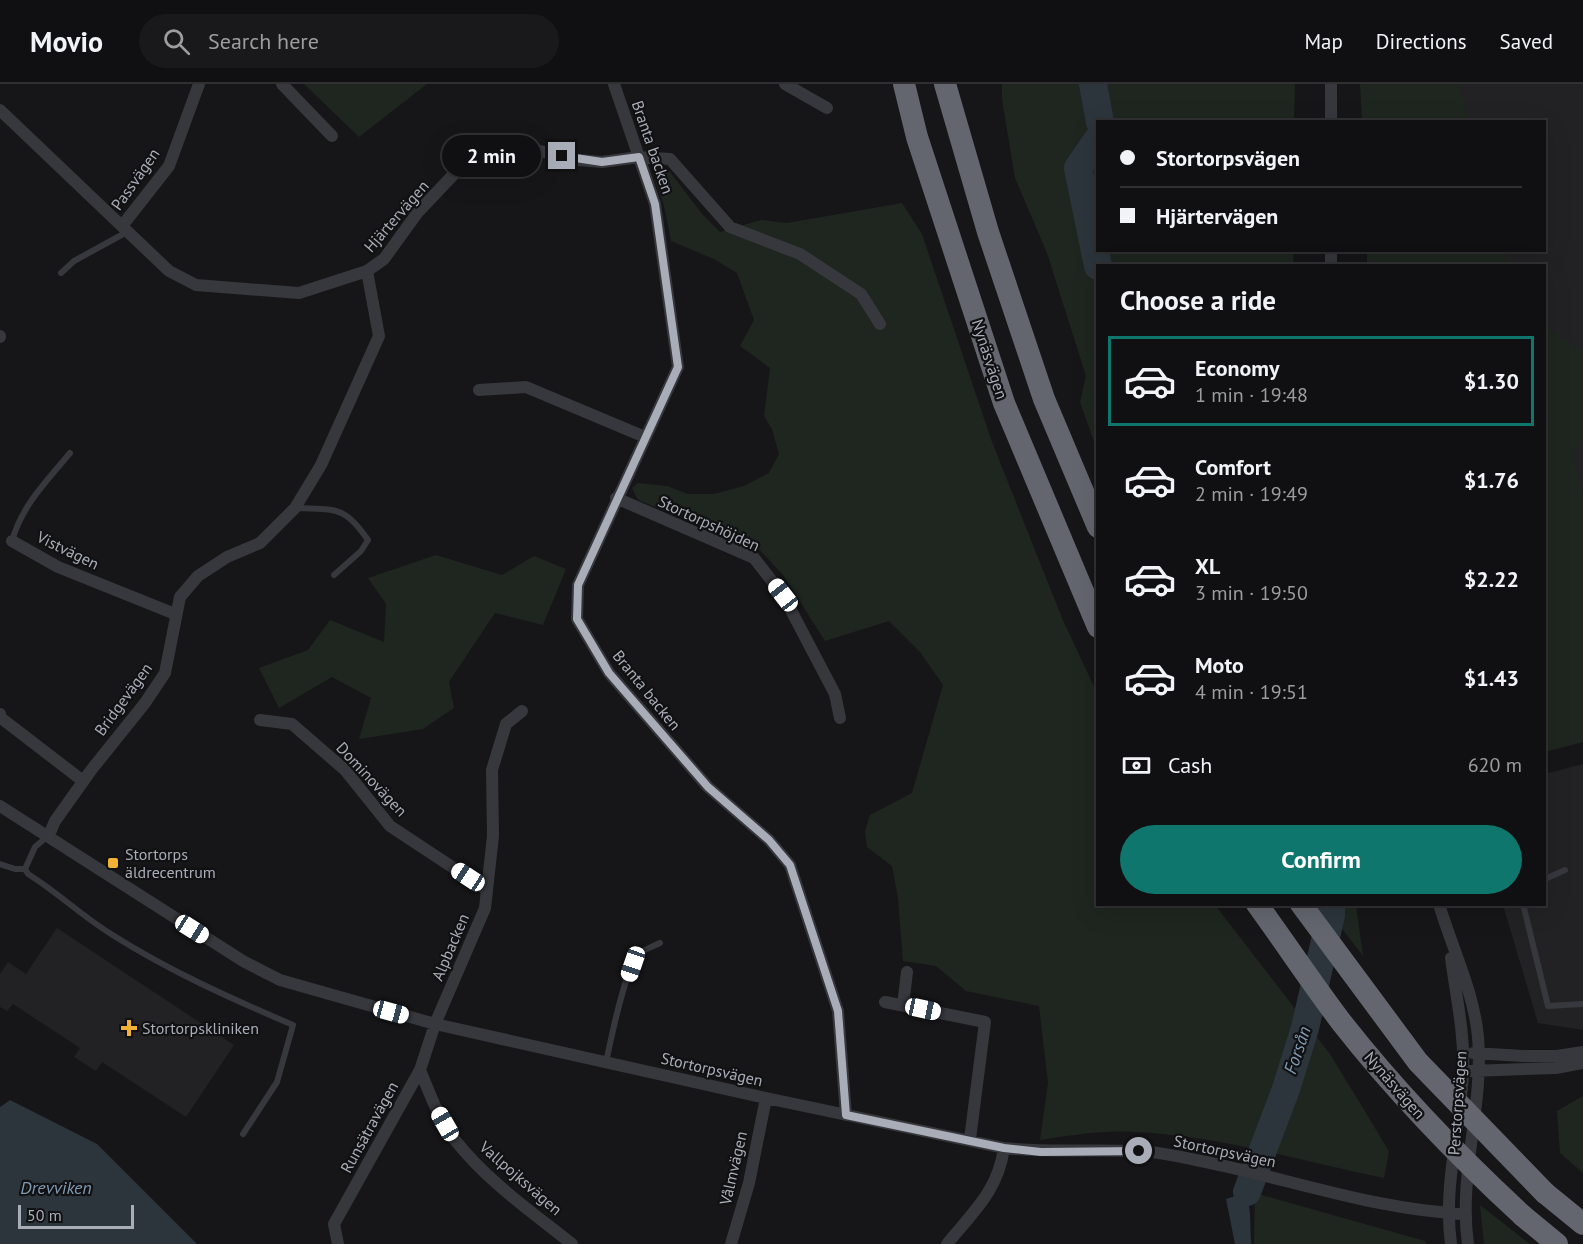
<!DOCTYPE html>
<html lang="en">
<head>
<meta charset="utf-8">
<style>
	body { margin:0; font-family:"PT Sans",sans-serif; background:#19191b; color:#f1f3f6; height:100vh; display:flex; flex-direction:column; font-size:22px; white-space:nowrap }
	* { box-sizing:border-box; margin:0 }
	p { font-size:20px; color:#9c9d9f }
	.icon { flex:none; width:33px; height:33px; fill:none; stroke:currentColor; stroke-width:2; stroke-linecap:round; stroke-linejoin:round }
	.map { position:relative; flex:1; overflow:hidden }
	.drawer { position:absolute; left:1096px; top:180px; width:450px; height:642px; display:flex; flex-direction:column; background:#101012; border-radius:0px; box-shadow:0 6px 24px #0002,0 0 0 2px #303032 }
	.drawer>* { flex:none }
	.hud { position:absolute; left:1096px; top:36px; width:450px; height:132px; border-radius:0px; box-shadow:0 6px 24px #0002,0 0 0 2px #303032; display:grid; align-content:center; height:132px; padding:0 24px; background:#101012 }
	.scale { position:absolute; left:18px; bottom:15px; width:116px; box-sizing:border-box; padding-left:6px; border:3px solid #a8adb8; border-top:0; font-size:16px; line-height:21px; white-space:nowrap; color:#a8adb8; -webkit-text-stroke:4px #111113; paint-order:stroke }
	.end { position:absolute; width:27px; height:27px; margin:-14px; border:8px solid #a8adb8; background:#111; box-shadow:0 0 0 3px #111 }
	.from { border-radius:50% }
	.bubble { position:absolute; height:42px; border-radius:21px; background:#101012; box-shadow:0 6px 24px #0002,0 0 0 2px #303032; font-size:20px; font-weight:700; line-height:42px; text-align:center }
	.car { position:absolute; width:18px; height:36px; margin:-18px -9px; border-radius:8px; box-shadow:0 0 4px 2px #0007; background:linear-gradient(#fff 24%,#345 0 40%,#fff 0 76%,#345 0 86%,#fff 0) }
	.hud b { display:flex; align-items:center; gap:21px; height:57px; font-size:22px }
	.hud b+b { border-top:2px solid #303032 }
	.hud i { width:15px; height:15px; background:#f1f3f6 }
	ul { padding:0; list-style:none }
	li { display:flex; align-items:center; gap:18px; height:90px; margin:0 12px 9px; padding:0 12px; border:3px solid transparent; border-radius:0px }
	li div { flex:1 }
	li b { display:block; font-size:22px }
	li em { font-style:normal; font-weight:700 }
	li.selected { border-color:#0f766e }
	li>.icon { width:54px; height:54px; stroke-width:1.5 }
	h2 { padding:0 24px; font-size:27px; line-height:72px }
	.pay { display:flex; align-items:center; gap:15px; height:66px; padding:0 24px; font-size:22px }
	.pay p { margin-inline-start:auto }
	.button { display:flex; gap:12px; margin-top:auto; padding:12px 24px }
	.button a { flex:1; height:69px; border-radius:36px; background:#0f766e; color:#fff; font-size:24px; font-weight:700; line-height:69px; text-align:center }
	header { display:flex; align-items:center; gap:36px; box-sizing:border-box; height:84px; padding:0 30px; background:#101012; border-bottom:2px solid #303032 }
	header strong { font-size:28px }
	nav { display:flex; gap:33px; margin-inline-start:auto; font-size:21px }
	.search { width:420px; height:54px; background:#19191b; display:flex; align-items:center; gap:15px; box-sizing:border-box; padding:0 21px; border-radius:33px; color:#9c9d9f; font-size:22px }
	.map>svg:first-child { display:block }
	.built { fill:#222225 }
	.green { fill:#1e261f }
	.water { fill:#2c353c }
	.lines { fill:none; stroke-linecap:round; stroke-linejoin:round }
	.river { stroke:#2c353c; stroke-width:28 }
	.service { stroke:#37383d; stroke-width:6 }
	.minor { stroke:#37383d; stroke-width:12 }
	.motorway { stroke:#63666e; stroke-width:22 }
	.motorway-bridge { stroke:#63666e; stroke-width:22 }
	.route { stroke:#a8adb8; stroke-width:8 }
	.poi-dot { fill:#f2b134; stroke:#111113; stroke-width:2 }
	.labels { text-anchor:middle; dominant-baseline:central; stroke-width:4.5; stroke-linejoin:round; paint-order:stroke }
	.street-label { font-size:16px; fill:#a8adb8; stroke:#111113 }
	.poi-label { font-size:16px; fill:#a8adb8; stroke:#111113; text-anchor:start }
	.water-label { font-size:18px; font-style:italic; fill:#7f9bb3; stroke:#111113 }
</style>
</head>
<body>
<header>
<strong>Movio</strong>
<div class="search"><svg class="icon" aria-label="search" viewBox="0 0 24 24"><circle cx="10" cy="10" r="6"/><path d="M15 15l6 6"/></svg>Search here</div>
<nav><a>Map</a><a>Directions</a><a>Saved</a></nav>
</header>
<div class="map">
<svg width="1583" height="1160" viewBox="0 0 1583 1160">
	<rect width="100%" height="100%" fill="#161618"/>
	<path class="built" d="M1456,0H1583V271L1545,248V182L1510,181L1504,167L1545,166V38L1466,37Z
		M1583,335V418L1567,359Z
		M1583,680V946L1538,939L1503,821L1545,820V690Z
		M57,844L234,961L186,1033L102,978L96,987L74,973L80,964L13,920L7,927L0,923V890L8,878L26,890Z"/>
	<path class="green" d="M304,0H427L359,53Z
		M1002,0H1295L1294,37L1098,38V166L1294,167L1293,181L1098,182V369L1080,318L1086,292L1047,169L1015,94L1002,15Z
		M1360,0H1459L1469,37H1362Z
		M660,86L670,88L703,131L720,148L761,136L787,139L902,119L922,150L992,358L1062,534L1098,611V820L1215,821L1330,970L1389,1067L1384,1094C1303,1077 1219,1052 1136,1048C1104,1046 1072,1051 1040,1056L1048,999L1039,922L966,907L936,882L903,877L898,814L892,782L867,763L865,747L870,731L912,709L943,601L920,568L889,537L825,557L783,491L758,464L638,416L632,404L638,399L667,402L688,410H714L744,402L769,389L779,370L772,345L764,332L770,284L740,262L754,236L737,189L714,175L671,157L664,122L655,96Z
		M1367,166L1507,167L1513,181H1367Z
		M1545,243L1583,267V353L1573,370L1583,409V658L1545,668Z
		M436,471L502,491L534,472L566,485L543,541L495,529L449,598L454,624L423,645L359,655L371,614L332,593L279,624L259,584L308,566L330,536L384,558L386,520L368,494Z
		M1324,821H1356L1363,872Z
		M1583,1012V1089L1560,1069L1557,1027Z
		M1255,1109L1425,1157L1426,1160H1254Z
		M1480,1121L1530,1160H1484Z"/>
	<path class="water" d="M10,1016L97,1060L197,1160H0V1023Z
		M1247,1108L1250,1130L1251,1160H1235L1226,1115Z"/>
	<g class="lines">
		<path class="river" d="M1093,0L1100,38
			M1098,55L1078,84L1098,182
			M1247,1108L1286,1005L1305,944L1331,831V820"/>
		<path class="service" d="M61,189L74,177L127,148
			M296,424C336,426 344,421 368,456L361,467L334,491
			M12,457C22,421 47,397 70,369
			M49,751L35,763L25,785L28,790C57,808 82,832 111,850C169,887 230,914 293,941L277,998L243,1050
			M0,780L15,785H25
			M1545,795L1565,786
			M1523,820L1548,922L1583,920
			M606,978C611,956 625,883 639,870C644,865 654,862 660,859"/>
		<path class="minor" d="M282,0L332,52
			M614,0L655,120L678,283L578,501L577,535L609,589L708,703L769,756L790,781L838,927L846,1031
			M785,0L827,24
			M1331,0V38
			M0,26L169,187L196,201L299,209L367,187L384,175L418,128L474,69L498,62L527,64L579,76L602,78L639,73L670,75L730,143L800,170L861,210L880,240
			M122,142L169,82L199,0
			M1331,182V166
			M0,253V252
			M479,306L526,303L645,353
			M616,414L754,474L783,511L835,610L840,634
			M12,457L58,483L175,530
			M0,630L1,634L83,697
			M260,636L292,640L345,686L390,742L487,806
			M0,722L243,877L280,896L435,940L766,1014L1004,1064C1049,1069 1092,1065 1137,1067C1155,1067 1174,1072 1191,1075C1282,1092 1372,1126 1465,1130
			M49,751L55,737L92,685L145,619L165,589L180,513L198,492L227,473L260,459L295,424L321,381L379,252L367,187
			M1439,820C1452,864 1474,908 1478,953C1484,1022 1458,1091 1468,1160
			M1451,874C1456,912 1465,951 1463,989C1460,1045 1443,1104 1451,1160
			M885,918L985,938L970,1055
			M903,921L907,888
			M1473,969L1523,972H1557L1583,968
			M420,986C430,1010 439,1036 455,1056C487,1097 532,1128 572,1160
			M1470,987L1556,984L1583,979
			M338,1160L334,1140L420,986L435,940L485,824L493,752L492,686L506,640L522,627
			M731,1160L749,1099L766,1014
			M947,1160C973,1128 998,1107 1004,1064"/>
		<path class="motorway" d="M904,0L917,53L1004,319L1098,543
			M945,0L988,148L1044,315L1098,443
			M1545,1109L1583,1140
			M1523,1132L1557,1160"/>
		<path class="motorway-bridge" d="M1257,820C1286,860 1313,901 1342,939C1397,1009 1458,1072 1523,1132
			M1301,820L1418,978L1545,1109"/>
	</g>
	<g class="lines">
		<path class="route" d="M562,72L602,78L639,73L655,120L678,283L578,501L577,535L609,589L708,703L769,756L790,781L838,927L846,1031L1004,1064L1041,1068L1139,1067"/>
	</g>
	<g class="poi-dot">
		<rect x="107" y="773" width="12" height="12" rx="3"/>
		<path d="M126 935h6v6h6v6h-6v6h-6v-6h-6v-6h6z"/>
	</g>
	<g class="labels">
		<g class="street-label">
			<text transform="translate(653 63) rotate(71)">Branta backen</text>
			<text transform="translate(135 95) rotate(-55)">Passvägen</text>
			<text transform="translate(396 132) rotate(-49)">Hjärtervägen</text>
			<text transform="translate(990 275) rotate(72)">Nynäsvägen</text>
			<text transform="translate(709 439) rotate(25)">Stortorpshöjden</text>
			<text transform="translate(68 466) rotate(26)">Vistvägen</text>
			<text transform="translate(647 606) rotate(51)">Branta backen</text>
			<text transform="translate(123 615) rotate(-54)">Bridgevägen</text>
			<text transform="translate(372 695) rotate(47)">Dominovägen</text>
			<text transform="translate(450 863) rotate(-67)">Alpbacken</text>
			<text transform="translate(712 985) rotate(13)">Stortorpsvägen</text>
			<text transform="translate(1395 1001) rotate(49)">Nynäsvägen</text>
			<text transform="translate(1457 1019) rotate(-86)">Perstorpsvägen</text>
			<text transform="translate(369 1043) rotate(-61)">Runsätravägen</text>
			<text transform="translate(1225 1067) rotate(12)">Stortorpsvägen</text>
			<text transform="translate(733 1084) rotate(-77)">Vålmvägen</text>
			<text transform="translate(521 1094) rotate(41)">Vallpojksvägen</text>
		</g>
		<g class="poi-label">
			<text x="125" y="770">Stortorps<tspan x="125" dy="18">äldrecentrum</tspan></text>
			<text x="142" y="944">Stortorpskliniken</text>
		</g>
		<g class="water-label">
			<text transform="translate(1297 966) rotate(-71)">Forsån</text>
			<text x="56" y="1103">Drevviken</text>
		</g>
	</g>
</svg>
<div class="scale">50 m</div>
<i class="end from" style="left:1139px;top:1067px"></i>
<i class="end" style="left:562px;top:72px"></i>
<div class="bubble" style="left:442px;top:51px;width:99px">2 min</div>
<i class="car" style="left:783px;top:511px;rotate:322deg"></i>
<i class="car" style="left:468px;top:793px;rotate:303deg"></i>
<i class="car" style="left:192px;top:845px;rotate:122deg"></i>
<i class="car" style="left:633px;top:880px;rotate:199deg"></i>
<i class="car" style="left:923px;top:925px;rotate:102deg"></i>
<i class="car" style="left:391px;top:928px;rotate:105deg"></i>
<i class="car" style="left:445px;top:1040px;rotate:330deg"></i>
<div class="hud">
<b><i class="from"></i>Stortorpsvägen</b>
<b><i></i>Hjärtervägen</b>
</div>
<section class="drawer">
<h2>Choose a ride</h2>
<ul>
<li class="selected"><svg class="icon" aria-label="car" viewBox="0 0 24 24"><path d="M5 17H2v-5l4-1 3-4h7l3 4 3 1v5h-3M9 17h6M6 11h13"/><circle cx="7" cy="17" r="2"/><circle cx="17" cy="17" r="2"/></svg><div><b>Economy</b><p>1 min · 19:48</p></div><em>$1.30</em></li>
<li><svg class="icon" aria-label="car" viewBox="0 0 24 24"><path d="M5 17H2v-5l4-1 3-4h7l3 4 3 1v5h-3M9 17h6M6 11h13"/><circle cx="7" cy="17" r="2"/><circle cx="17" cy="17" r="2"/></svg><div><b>Comfort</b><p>2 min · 19:49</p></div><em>$1.76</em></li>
<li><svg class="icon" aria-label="car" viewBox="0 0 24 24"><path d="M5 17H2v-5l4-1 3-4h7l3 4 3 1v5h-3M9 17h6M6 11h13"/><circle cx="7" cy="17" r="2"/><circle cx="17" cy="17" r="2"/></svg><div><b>XL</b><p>3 min · 19:50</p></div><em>$2.22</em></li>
<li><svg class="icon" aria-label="car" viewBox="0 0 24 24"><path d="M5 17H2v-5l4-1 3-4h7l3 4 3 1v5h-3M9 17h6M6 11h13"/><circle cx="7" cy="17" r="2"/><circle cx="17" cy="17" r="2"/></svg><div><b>Moto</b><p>4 min · 19:51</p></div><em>$1.43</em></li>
</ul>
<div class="pay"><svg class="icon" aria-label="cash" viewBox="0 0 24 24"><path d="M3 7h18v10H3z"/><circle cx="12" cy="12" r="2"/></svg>Cash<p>620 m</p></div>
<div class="button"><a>Confirm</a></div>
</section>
</div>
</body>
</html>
